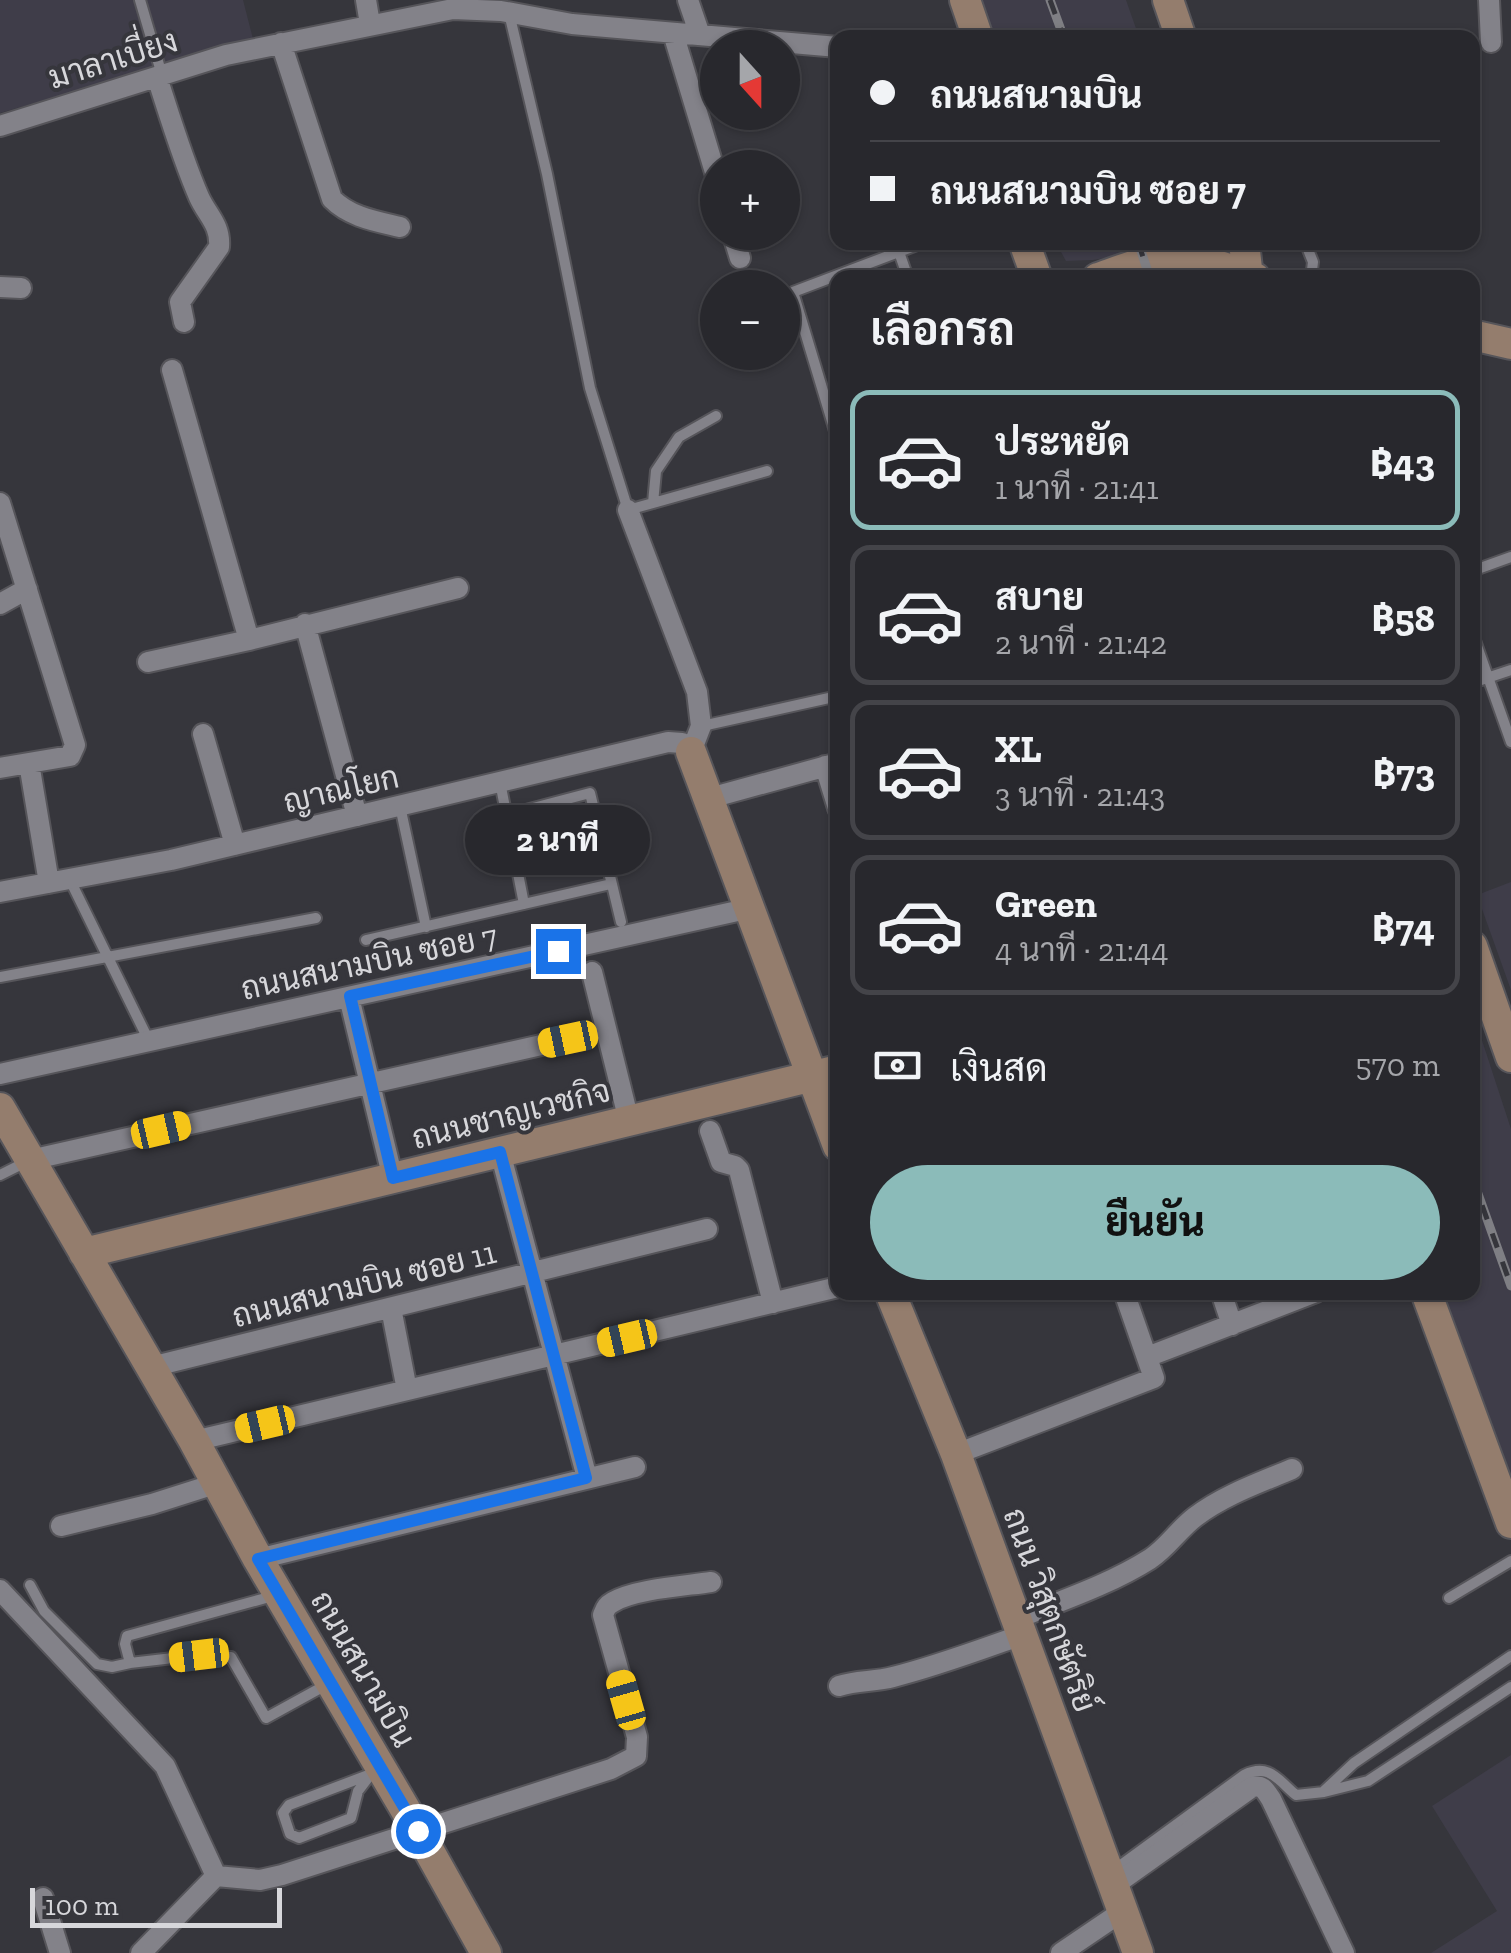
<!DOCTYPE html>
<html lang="th">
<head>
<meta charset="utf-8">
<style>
	body { margin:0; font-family:"Zilla Slab",Sarabun,serif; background:#343439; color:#f1f3f6; height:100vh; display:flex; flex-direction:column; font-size:38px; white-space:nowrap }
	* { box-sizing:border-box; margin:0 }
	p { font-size:32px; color:#a5a6aa }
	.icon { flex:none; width:55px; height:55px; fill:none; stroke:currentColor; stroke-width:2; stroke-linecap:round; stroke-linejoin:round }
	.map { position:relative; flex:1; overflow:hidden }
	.side { position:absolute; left:830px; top:270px; width:650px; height:1030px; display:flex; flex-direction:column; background:#28282d; border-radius:20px; box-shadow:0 2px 8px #0004,0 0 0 2px #444449 }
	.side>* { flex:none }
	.guide { position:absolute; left:830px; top:30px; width:650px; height:220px; border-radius:20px; box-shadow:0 2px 8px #0004,0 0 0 2px #444449; display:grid; align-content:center; height:220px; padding:0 40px; background:#28282d }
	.needle { width:65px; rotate:159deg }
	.controls { position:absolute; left:700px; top:30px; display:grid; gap:20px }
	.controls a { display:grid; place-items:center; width:100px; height:100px; border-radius:50%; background:#28282d; box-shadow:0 2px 8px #0004,0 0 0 2px #444449; font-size:50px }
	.scale { position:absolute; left:30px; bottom:25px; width:252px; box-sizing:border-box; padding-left:10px; border:5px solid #d7d7db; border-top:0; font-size:28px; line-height:35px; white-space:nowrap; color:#d7d7db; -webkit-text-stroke:8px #36363c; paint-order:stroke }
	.end { position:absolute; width:45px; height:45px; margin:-22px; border:12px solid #1a73e8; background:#fff; box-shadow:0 0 0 5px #fff }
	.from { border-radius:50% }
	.bubble { position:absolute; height:70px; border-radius:35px; background:#28282d; box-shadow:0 2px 8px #0004,0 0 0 2px #444449; font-size:32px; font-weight:800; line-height:70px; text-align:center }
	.car { position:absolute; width:30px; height:60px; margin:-30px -15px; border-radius:12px; box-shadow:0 0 8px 2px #0007; background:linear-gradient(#f5c518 24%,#345 0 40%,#f5c518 0 76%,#345 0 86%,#f5c518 0) }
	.guide b { display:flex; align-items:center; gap:35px; height:95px; font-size:38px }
	.guide b+b { border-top:2px solid #444449 }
	.guide i { width:25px; height:25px; background:#f1f3f6 }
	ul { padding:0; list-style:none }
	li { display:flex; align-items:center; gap:30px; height:140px; margin:0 20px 15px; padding:0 20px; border:5px solid #444449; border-radius:20px }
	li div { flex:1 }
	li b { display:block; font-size:38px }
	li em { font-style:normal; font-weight:800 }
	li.current { border-color:#8bbbb9 }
	li>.icon { width:90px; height:90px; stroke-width:1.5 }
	h2 { padding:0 40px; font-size:45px; line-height:120px }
	.pay { display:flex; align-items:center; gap:25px; height:110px; padding:0 40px; font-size:38px }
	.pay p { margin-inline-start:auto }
	.primary-button { display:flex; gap:20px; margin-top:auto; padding:20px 40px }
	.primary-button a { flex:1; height:115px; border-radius:60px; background:#8bbbb9; color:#111; font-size:40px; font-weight:800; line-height:115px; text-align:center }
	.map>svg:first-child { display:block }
	.built { fill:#3f3d49 }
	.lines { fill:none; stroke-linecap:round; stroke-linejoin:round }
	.lane-casing { stroke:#56555a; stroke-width:14 }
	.street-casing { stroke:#56555a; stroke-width:24 }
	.secondary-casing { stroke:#56555a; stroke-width:34 }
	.lane { stroke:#838289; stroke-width:10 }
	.street { stroke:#838289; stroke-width:20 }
	.secondary { stroke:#947d6d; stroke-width:30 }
	.rail-casing { stroke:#7f7f84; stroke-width:9 }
	.rail { stroke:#36363c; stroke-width:5; stroke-dasharray:15; stroke-linecap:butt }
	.route { stroke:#1a73e8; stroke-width:12 }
	.labels { text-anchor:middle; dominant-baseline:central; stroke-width:8; stroke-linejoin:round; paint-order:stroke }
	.street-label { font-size:32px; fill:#d7d7db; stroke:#36363c }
</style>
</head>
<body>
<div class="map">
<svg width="1511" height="1953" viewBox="0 0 1511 1953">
	<rect width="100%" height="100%" fill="#36363c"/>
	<path class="built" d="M0,0H243L253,39L0,113Z
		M970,0H1126L1139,37H984Z
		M1056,243H1185L1179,246L1093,260L1066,261Z
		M1511,882V990L1477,895Z
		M1473,1013L1511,1129V1489L1442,1293L1472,1292Z
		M1511,1755V1953H1431L1497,1911L1432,1806Z"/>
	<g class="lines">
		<g class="lane-casing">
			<path id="lane" d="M140,0L162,75
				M509,13L547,174L590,388L628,510L767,471
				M1305,242L1313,262L1311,278
				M899,252L908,278
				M838,441L793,292L925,242
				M653,503L656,471L679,437L716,416
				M1472,571L1511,557
				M1472,632L1511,742
				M1472,683L1511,670
				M702,726L838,696
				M500,782L524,904
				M400,806L426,927
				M507,815L590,793L621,922
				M70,880L149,1041
				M366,940L611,884
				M0,977L316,918
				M0,1175L26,1162
				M30,1585L44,1611L97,1664L112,1667L130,1663L199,1655L231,1657L266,1718L326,1685
				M1449,1598L1511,1561
				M130,1663L125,1644L127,1636L273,1596
				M371,1774L358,1791L351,1818L299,1838L290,1834L283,1813L289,1805L371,1774L377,1772
				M1324,1791L1354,1763L1511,1656
				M1114,1870L1244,1775C1269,1763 1277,1779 1296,1795L1324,1792L1368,1781L1511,1687"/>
		</g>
		<g class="street-casing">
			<path id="street" d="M366,0L370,24
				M688,0L700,35
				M1489,0L1491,42
				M673,33L718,182
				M281,43L332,199C350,217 375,221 400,227
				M157,77C170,117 182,158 199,197C207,215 221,225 219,247L180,302L184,322
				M0,126L226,55L453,9L501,11L572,24L838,47
				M732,232L740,258
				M0,287L21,288
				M172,370L249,640L458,588
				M0,503L75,745L70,756L0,768
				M0,604L27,589
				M305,624L357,816
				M148,662L249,640
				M203,734L235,845
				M29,763L49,883
				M825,766L838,808
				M710,798L838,763
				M0,892L171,860L668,742L682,743L691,752L701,726L697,692L628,510
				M592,972L629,1121
				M349,997L393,1179
				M0,1074L751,908
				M710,1131L721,1162L735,1166L739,1170L773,1303
				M500,1152L587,1478
				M30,1160L568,1039
				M1221,1292L1232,1325
				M391,1308L407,1390
				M1147,1357L1316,1292
				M151,1367L707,1229
				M194,1441L838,1287
				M956,1454L1154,1378L1124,1292
				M61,1526L152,1504L218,1483
				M258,1559L635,1467
				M0,1590L165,1766L216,1876L260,1880L282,1875L611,1769L636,1756L637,1737L603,1615C606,1608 606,1606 613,1602C635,1589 685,1586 711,1582
				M1016,1619C1060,1601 1109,1585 1150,1559C1168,1547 1178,1530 1195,1517C1224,1495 1259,1483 1292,1469
				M839,1686C856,1680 875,1682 893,1677C937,1666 979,1650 1022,1635
				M1113,1886L1252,1787C1263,1785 1265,1790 1271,1799L1344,1953
				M43,1898L60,1953
				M141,1953L216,1876
				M1061,1953L1123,1911"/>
		</g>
		<g class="secondary-casing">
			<path id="secondary" d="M965,0L978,38
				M1168,0L1181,38
				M1024,242L1037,278
				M1244,242L1248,278
				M1098,278C1124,269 1150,258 1176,258C1203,258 1230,270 1255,278
				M1472,335L1511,344
				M691,752L838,1146
				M1472,946L1511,1057
				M0,1108L194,1441L258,1559L418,1831L486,1953
				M84,1253L838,1070
				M890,1292L956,1454L1138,1953
				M1426,1292L1511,1523"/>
		</g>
		<use href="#lane" class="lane"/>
		<use href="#street" class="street"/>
		<use href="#secondary" class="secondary"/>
		<g class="rail-casing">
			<path id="rail" d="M1050,0L1064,38
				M1138,242L1150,278
				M1472,1177L1511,1286"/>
		</g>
		<use href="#rail" class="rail"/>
	</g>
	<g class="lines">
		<path class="route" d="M418,1831L258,1559L586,1478L500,1152L393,1178L350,996L558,951"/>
	</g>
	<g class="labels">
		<g class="street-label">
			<text transform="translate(113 59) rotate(-17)">มาลาเบี่ยง</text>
			<text transform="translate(341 789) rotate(-13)">ญาณโยก</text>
			<text transform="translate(369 962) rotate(-12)">ถนนสนามบิน ซอย 7</text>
			<text transform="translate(511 1114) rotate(-14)">ถนนชาญเวชกิจ</text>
			<text transform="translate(364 1284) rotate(-14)">ถนนสนามบิน ซอย 11</text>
			<text transform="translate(1050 1610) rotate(70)">ถนน วิสุตกษัตริย์</text>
			<text transform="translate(363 1669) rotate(60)">ถนนสนามบิน</text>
		</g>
	</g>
</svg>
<div class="controls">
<a><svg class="needle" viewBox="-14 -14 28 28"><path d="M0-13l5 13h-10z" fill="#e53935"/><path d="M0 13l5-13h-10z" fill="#a5a6aa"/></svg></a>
<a>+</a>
<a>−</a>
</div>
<div class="scale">100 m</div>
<i class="end from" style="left:418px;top:1831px"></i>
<i class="end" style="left:558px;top:951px"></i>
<div class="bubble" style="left:465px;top:805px;width:185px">2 นาที</div>
<i class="car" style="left:568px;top:1039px;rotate:258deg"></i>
<i class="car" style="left:161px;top:1130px;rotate:77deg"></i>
<i class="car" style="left:627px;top:1338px;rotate:257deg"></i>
<i class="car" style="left:265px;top:1424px;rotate:257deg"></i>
<i class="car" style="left:199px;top:1655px;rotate:263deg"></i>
<i class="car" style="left:626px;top:1700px;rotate:344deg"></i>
<div class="guide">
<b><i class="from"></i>ถนนสนามบิน</b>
<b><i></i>ถนนสนามบิน ซอย 7</b>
</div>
<section class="side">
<h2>เลือกรถ</h2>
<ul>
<li class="current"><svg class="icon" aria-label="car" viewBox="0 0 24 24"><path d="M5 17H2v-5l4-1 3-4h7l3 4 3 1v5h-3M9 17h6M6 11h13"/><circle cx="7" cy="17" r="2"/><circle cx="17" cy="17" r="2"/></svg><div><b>ประหยัด</b><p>1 นาที · 21:41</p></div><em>฿43</em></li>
<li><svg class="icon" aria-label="car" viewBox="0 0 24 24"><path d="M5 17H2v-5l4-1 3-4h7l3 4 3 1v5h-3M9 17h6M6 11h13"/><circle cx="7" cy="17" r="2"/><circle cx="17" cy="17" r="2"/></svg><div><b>สบาย</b><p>2 นาที · 21:42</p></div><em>฿58</em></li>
<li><svg class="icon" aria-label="car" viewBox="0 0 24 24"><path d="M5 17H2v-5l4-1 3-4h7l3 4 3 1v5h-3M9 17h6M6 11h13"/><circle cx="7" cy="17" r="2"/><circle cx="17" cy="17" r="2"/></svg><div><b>XL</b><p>3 นาที · 21:43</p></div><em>฿73</em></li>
<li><svg class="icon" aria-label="car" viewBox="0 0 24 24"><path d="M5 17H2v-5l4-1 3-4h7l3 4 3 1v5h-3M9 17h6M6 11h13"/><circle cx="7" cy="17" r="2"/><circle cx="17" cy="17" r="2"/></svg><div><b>Green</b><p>4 นาที · 21:44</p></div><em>฿74</em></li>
</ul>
<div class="pay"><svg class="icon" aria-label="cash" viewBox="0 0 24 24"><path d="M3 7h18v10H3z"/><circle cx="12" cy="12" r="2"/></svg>เงินสด<p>570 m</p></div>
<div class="primary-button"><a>ยืนยัน</a></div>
</section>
</div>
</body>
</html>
